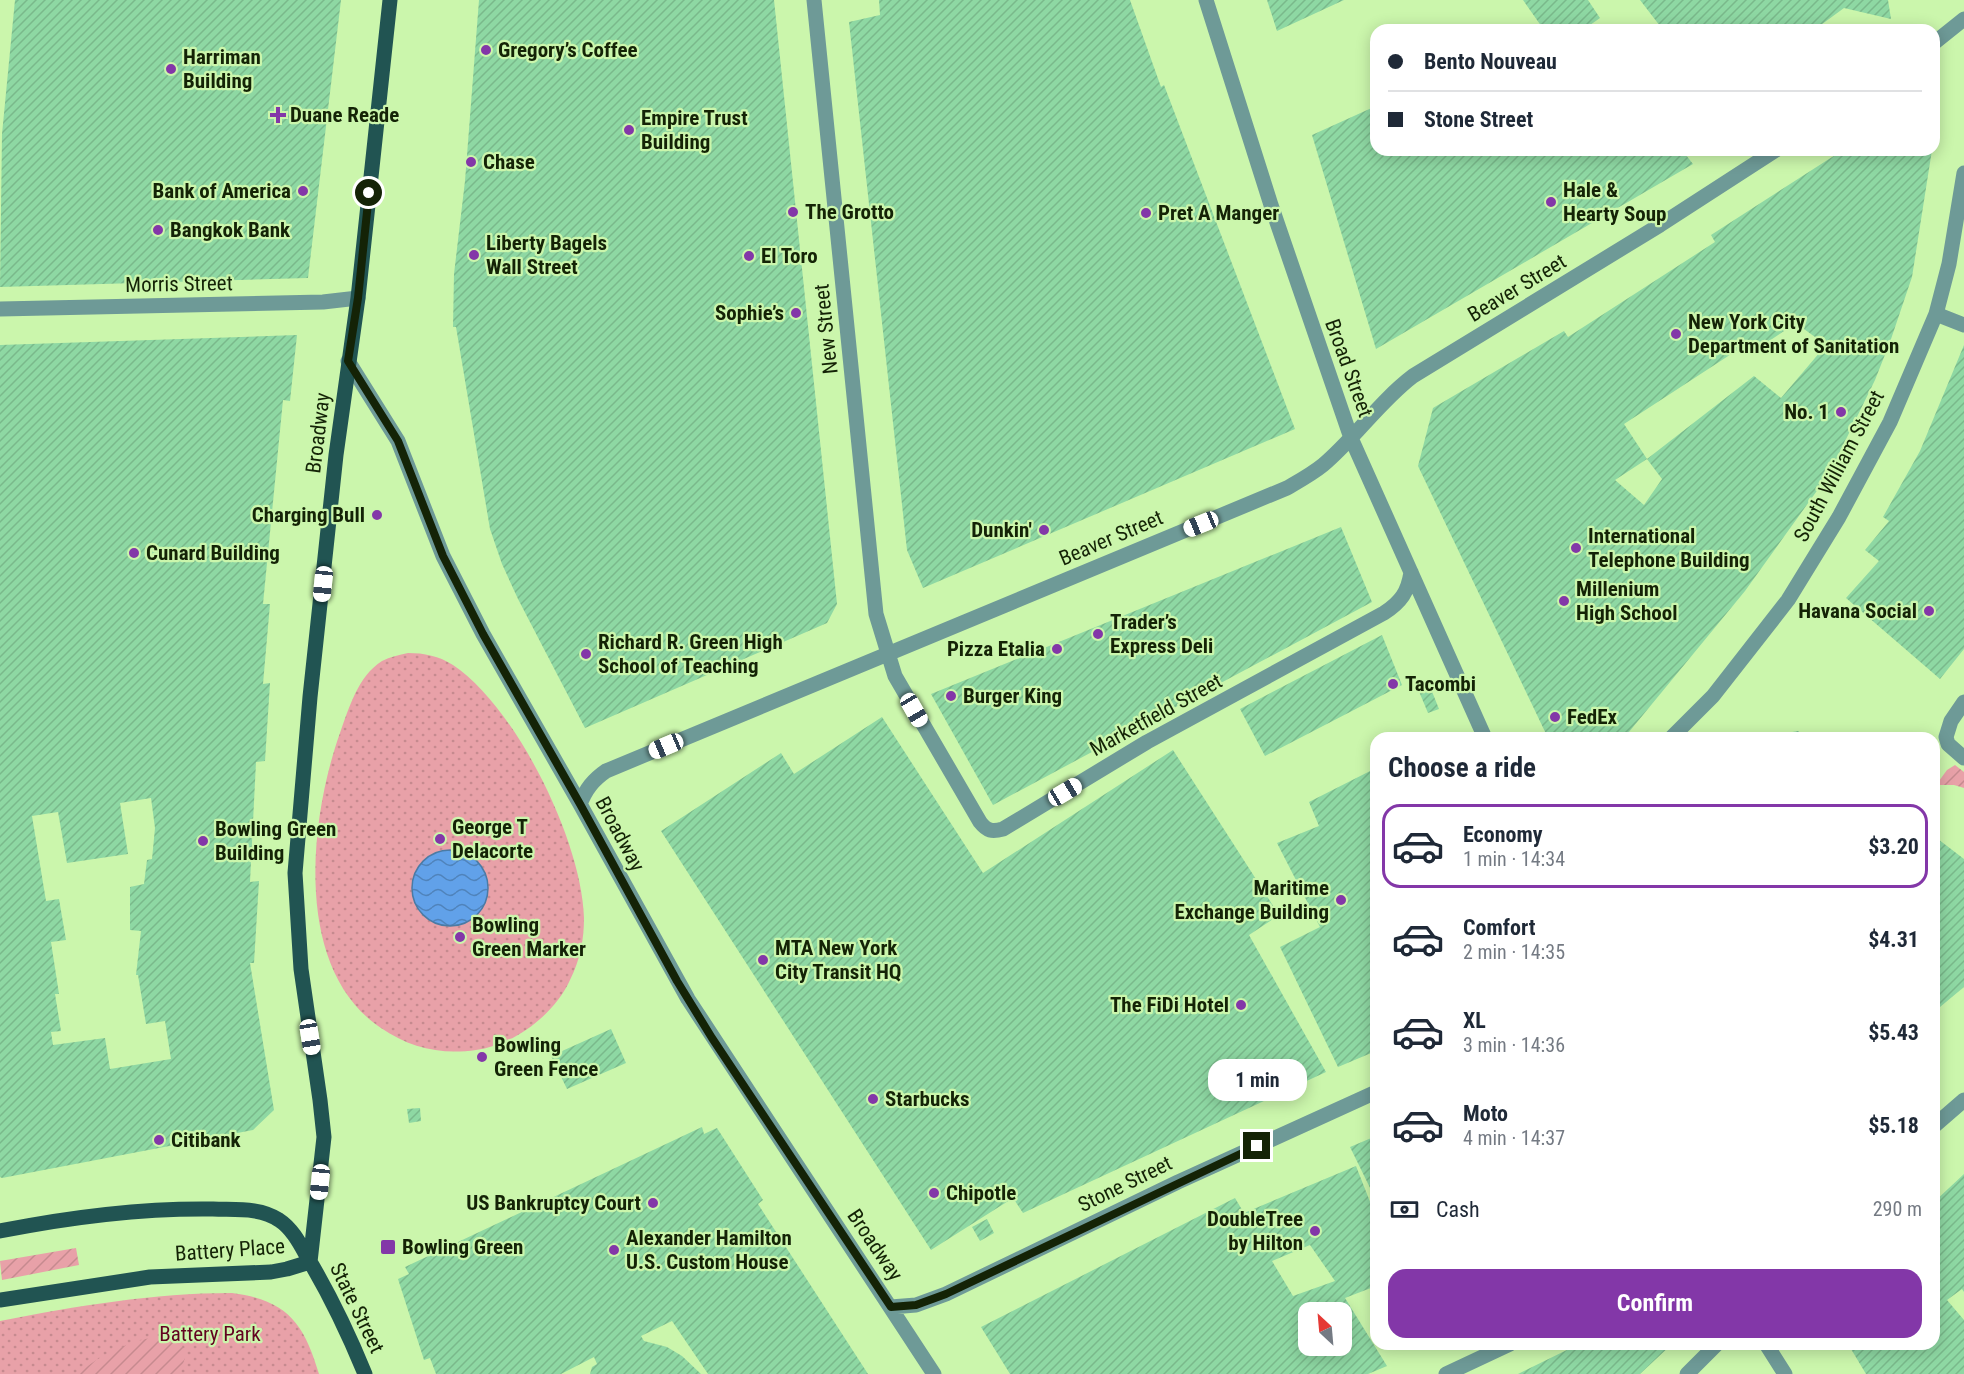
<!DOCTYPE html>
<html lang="en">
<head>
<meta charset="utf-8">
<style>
	body { margin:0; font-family:"Roboto Condensed",sans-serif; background:#f2f2f3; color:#1f2937; height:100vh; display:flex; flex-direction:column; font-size:22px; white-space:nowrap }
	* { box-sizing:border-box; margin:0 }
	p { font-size:20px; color:#747a83 }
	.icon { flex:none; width:33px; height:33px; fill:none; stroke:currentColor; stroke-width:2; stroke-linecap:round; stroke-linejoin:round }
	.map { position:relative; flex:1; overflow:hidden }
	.sheet { position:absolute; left:1370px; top:732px; width:570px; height:618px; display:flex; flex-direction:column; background:#fff; border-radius:18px; box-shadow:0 3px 15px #0003 }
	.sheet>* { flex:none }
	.guide { position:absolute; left:1370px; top:24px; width:570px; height:132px; border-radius:18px; box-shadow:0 3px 15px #0003; display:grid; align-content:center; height:132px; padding:0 18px; background:#fff }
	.needle { width:39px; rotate:334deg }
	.controls { position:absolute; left:1298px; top:1302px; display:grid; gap:12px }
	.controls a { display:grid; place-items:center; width:54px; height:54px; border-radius:12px; background:#fff; box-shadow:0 3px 15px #0003; font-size:30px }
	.end { position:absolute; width:27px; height:27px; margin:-14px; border:8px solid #142306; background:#fff; box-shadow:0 0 0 3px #fff }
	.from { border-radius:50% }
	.bubble { position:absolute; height:42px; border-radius:18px; background:#fff; box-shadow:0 3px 15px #0003; font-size:20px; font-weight:700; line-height:42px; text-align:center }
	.car { position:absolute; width:18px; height:36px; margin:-18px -9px; border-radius:8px; box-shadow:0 0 4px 2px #0007; background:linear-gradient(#fff 24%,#345 0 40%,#fff 0 76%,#345 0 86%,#fff 0) }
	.guide b { display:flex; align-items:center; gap:21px; height:57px; font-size:22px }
	.guide b+b { border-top:2px solid #e0e1e3 }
	.guide i { width:15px; height:15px; background:#1f2937 }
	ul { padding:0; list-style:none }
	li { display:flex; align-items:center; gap:18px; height:84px; margin:0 12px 9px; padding:0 6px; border:3px solid transparent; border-radius:18px }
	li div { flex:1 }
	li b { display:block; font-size:22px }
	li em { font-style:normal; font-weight:700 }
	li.active { border-color:#8337a8 }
	li>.icon { width:54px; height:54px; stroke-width:1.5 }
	h2 { padding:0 18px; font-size:27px; line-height:72px }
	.pay { display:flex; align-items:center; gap:15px; height:66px; padding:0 18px; font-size:22px }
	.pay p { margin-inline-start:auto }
	.action { display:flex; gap:12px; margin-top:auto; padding:12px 18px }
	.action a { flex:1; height:69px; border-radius:18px; background:#8337a8; color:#fff; font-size:24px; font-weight:700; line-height:69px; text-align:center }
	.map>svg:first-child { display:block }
	.park { fill:url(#park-dots) }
	.garden { fill:url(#garden-furrows) }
	.water { fill:url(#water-waves); stroke:#4a7ba5; stroke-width:1.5 }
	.building { fill:url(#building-hatch); fill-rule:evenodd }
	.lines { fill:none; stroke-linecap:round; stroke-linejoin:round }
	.minor { stroke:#6e9a97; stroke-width:15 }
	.major { stroke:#215452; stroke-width:15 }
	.route { stroke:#142306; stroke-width:8 }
	.poi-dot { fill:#8337a8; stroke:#cbf6ac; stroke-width:2 }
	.labels { text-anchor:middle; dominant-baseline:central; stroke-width:4.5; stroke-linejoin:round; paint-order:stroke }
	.poi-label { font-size:21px; font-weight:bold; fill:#142306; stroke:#cbf6ac; text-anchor:start }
	.street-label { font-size:21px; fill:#142306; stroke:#cbf6ac }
	.park-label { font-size:21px; fill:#620220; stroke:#cbf6ac }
</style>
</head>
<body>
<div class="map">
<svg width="1964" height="1374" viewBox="0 0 1964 1374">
	<defs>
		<pattern id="park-dots" width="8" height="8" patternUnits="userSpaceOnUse" patternTransform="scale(1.5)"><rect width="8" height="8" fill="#e8a1a8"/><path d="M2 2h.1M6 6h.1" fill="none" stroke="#c68a8f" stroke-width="1.8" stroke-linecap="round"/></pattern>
		<pattern id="garden-furrows" width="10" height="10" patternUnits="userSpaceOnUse" patternTransform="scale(1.5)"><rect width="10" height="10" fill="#e8a1a8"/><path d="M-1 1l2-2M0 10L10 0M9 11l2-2" fill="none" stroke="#c68a8f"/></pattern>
		<pattern id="water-waves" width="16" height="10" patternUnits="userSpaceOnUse" patternTransform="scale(1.5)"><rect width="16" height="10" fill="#61a1e9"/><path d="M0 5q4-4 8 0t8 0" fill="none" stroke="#4f83bb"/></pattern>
		<pattern id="building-hatch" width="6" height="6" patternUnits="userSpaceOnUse" patternTransform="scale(1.5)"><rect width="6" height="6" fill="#8ed8a3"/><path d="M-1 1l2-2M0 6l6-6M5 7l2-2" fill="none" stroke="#7ab98b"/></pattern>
	</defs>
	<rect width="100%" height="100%" fill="#cbf6ac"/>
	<path class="park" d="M408,653C424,653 439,656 453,665C517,708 582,842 584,918C584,940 580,960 570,980C554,1015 514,1045 476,1050C441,1055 410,1048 381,1028C293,969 309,820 340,733C349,708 358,676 382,661C390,657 399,655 408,653Z
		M232,1293C287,1300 304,1323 319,1374H0V1321C77,1306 153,1293 232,1293Z"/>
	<path class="garden" d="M1955,765L1964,772V788L1954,785H1936L1947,770Z
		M76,1248L79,1265L2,1280L0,1261Z
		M161,1336C186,1340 191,1353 178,1374H78C100,1354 132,1340 161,1336Z"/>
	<path class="water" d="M412 888a38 38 0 1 1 76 0a38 38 0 1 1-76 0Z"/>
	<path class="building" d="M15,0H341L308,278L0,287L2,134Z
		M479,0H774L837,604L827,623L585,728L518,599L502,564L490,529L456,327H453L454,274L465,181Z
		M879,0H1130L1161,87L1164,85L1295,429L923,588L907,550L849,22L880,15Z
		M1267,0H1344L1277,31Z
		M1523,0H1588L1600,18L1583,30H1544Z
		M1640,0H1888L1891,19L1844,8L1814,30H1654L1660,26Z
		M1376,106V150H1682L1693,164L1376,349L1312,135Z
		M1843,150H1932L1912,277L1890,342L1875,380L1829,474L1745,591L1624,738H1548L1418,466L1433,408L1564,331L1568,337L1715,242L1711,235ZM1793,321L1826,345L1781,398L1754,376L1647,459L1662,479L1644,505L1615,480L1647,459L1624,424L1742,347L1748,355L1784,331L1782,328Z
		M297,335L290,401L283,400L263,604H270L263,684L270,683L265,761L256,762L250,882L259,881L254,963H250L274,1110L253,1130L2,1178L0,1177V345ZM151,798L155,828L152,859L147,860L144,884L130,887V930L141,931L136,975H138L146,1024L165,1021L171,1059L110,1069L105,1038L53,1045L51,1032L61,1031L55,994H59L51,942L66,940L59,899L46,901L32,816L58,812L67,863L128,854L120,803Z
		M1964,345V649L1940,679L1846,598L1879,561L1865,550L1889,521L1883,517L1920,451Z
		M1341,527L1372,602L993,805L931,694Z
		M1382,635L1402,685L1265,756L1240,709Z
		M1429,684L1439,709L1428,713L1418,689Z
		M882,717L983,873L1173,750L1279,915L1249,935L1326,1072L1023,1213L1013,1198L931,1250L661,831L781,753L794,774Z
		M1798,731L1807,738H1764V737Z
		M1376,768V1051L1338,1067L1280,947L1320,927L1277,843L1319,826L1309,802Z
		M1934,836L1964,859V987L1934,1012Z
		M611,1029L626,1063L567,1089L551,1056Z
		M420,1108L421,1121L409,1123L407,1109Z
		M702,1127L704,1134L717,1128L763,1200L758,1204L868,1374H708L672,1321L641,1336L644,1341L667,1347L682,1356L701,1374H590L592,1367L597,1364L594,1357L561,1374H436L430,1358L424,1360L398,1279L409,1274L405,1267Z
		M1376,1136V1200L1350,1147Z
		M1356,1166L1376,1217V1265L1374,1266L1376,1286L1345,1298L1387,1366L1368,1374H1010L981,1327L1235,1198L1244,1213ZM1310,1245L1335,1281L1293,1296L1272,1261ZM1308,1312H1341V1346H1308Z
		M1964,1174V1292L1962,1289L1947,1300L1964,1320V1374H1866L1848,1344H1934V1202Z
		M987,1219L994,1233L980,1241L972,1227Z
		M1579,1344H1672L1640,1374H1518Z"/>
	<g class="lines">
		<path class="minor" d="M814,0L876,614L895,676L980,822C987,831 992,832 1003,829L1147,742L1384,613C1401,602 1408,592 1411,572
			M1206,0L1271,205L1351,438L1485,738
			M1934,43L1964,19
			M0,309L323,302L358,298
			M1936,314L1964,325
			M348,361L398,441L443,556L483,634L580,804L688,999L934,1374
			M1964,702L1951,721L1946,737L1948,744L1964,758
			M1671,738L1713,696L1788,600L1839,517L1890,422L1936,314L1949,264L1964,173
			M580,804C586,789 593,780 606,771L1287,488C1299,481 1312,474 1323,465C1355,438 1379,402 1413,376L1660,225L1776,150
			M1934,1126L1964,1100
			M891,1307L916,1305L946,1294L1178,1182L1376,1092
			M1766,1344L1785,1374
			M1446,1374L1510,1344
			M1687,1374L1717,1344"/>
		<path class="major" d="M0,1231C70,1217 142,1208 213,1209C235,1210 260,1207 279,1220C293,1229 301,1246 309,1260C331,1297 349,1335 365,1374
			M310,1262L324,1137L320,1100L301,969L295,873L310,697L336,455L358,298L390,0
			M0,1300L150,1277L271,1272L287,1269L310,1262"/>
	</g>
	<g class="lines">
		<path class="route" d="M369,193L358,298L348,361L398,441L443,556L483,634L580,804L677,981L712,1038L891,1307L916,1305L946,1294L1257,1146"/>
	</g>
	<g class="poi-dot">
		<circle cx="486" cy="50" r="6"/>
		<circle cx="171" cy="69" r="6"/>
		<path d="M275 106h6v6h6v6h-6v6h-6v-6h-6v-6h6z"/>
		<circle cx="629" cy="130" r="6"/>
		<circle cx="471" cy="162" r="6"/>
		<circle cx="303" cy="191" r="6"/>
		<circle cx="1551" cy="202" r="6"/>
		<circle cx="793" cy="212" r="6"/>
		<circle cx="1146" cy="213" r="6"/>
		<circle cx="158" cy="230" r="6"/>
		<circle cx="474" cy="255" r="6"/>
		<circle cx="749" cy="256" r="6"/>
		<circle cx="796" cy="313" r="6"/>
		<circle cx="1676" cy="334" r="6"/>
		<circle cx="1841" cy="412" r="6"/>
		<circle cx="377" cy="515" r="6"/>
		<circle cx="1044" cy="530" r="6"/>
		<circle cx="1576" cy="548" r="6"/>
		<circle cx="134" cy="553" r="6"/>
		<circle cx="1564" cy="601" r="6"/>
		<circle cx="1929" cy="611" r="6"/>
		<circle cx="1098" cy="634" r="6"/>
		<circle cx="1057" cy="649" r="6"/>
		<circle cx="586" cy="654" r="6"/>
		<circle cx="1393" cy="684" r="6"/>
		<circle cx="951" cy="696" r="6"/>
		<circle cx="1555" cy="717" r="6"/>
		<circle cx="440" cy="839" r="6"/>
		<circle cx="203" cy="841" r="6"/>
		<circle cx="1341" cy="900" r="6"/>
		<circle cx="460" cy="937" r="6"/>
		<circle cx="763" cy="960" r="6"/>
		<circle cx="1241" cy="1005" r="6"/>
		<circle cx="482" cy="1057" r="6"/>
		<circle cx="873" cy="1099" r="6"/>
		<circle cx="159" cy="1140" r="6"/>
		<circle cx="934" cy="1193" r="6"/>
		<circle cx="653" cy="1203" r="6"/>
		<circle cx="1315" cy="1231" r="6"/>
		<rect x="380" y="1239" width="16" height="16" rx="3"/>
		<circle cx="614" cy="1250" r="6"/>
	</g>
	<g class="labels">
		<g class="poi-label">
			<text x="498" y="50">Gregory’s Coffee</text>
			<text x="183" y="57">Harriman<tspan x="183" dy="24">Building</tspan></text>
			<text x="290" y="115">Duane Reade</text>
			<text x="641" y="118">Empire Trust<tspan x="641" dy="24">Building</tspan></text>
			<text x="483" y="162">Chase</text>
			<text x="1563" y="190">Hale &amp;<tspan x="1563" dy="24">Hearty Soup</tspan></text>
			<text x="291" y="191" text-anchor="end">Bank of America</text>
			<text x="805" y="212">The Grotto</text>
			<text x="1158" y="213">Pret A Manger</text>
			<text x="170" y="230">Bangkok Bank</text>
			<text x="486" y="243">Liberty Bagels<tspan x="486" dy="24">Wall Street</tspan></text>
			<text x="761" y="256">El Toro</text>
			<text x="784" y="313" text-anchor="end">Sophie’s</text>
			<text x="1688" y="322">New York City<tspan x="1688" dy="24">Department of Sanitation</tspan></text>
			<text x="1829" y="412" text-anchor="end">No. 1</text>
			<text x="365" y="515" text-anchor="end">Charging Bull</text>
			<text x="1032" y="530" text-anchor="end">Dunkin'</text>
			<text x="1588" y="536">International<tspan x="1588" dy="24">Telephone Building</tspan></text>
			<text x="146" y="553">Cunard Building</text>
			<text x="1576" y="589">Millenium<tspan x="1576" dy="24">High School</tspan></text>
			<text x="1917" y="611" text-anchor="end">Havana Social</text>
			<text x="1110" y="622">Trader’s<tspan x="1110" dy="24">Express Deli</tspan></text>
			<text x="598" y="642">Richard R. Green High<tspan x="598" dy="24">School of Teaching</tspan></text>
			<text x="1045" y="649" text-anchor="end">Pizza Etalia</text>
			<text x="1405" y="684">Tacombi</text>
			<text x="963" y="696">Burger King</text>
			<text x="1567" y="717">FedEx</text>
			<text x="452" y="827">George T<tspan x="452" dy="24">Delacorte</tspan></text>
			<text x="215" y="829">Bowling Green<tspan x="215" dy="24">Building</tspan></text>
			<text x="1329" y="888" text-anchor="end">Maritime<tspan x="1329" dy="24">Exchange Building</tspan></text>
			<text x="472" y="925">Bowling<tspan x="472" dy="24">Green Marker</tspan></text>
			<text x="775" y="948">MTA New York<tspan x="775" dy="24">City Transit HQ</tspan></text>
			<text x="1229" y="1005" text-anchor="end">The FiDi Hotel</text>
			<text x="494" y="1045">Bowling<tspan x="494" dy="24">Green Fence</tspan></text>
			<text x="885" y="1099">Starbucks</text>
			<text x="171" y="1140">Citibank</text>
			<text x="946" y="1193">Chipotle</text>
			<text x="641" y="1203" text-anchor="end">US Bankruptcy Court</text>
			<text x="1303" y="1219" text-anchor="end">DoubleTree<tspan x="1303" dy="24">by Hilton</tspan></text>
			<text x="626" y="1238">Alexander Hamilton<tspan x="626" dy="24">U.S. Custom House</tspan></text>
			<text x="402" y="1247">Bowling Green</text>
		</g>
		<g class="street-label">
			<text transform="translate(179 284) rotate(-1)">Morris Street</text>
			<text transform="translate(1517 288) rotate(-31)">Beaver Street</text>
			<text transform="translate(826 329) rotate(-96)">New Street</text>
			<text transform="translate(1349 368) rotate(70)">Broad Street</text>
			<text transform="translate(318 433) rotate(-83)">Broadway</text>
			<text transform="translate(1839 466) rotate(-62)">South William Street</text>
			<text transform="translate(1111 538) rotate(-23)">Beaver Street</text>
			<text transform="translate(1156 715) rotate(-29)">Marketfield Street</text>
			<text transform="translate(620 834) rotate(62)">Broadway</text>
			<text transform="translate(1125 1184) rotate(-26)">Stone Street</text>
			<text transform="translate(875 1245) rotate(56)">Broadway</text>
			<text transform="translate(230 1250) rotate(-4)">Battery Place</text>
			<text transform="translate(357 1308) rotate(64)">State Street</text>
		</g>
		<g class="park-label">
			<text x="210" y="1334">Battery Park</text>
		</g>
	</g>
</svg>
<div class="controls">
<a><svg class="needle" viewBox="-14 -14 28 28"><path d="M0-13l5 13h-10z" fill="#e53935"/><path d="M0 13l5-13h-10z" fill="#747a83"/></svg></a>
</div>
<i class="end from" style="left:369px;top:193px"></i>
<i class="end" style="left:1257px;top:1146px"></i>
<div class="bubble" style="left:1208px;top:1059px;width:99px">1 min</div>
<i class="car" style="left:1201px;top:524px;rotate:248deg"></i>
<i class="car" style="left:323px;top:584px;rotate:186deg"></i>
<i class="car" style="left:914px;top:710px;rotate:150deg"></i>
<i class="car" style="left:666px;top:746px;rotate:247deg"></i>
<i class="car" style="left:1065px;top:792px;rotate:59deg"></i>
<i class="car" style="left:310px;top:1037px;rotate:171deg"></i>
<i class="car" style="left:320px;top:1182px;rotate:186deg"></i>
<div class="guide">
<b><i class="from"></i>Bento Nouveau</b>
<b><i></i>Stone Street</b>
</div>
<section class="sheet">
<h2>Choose a ride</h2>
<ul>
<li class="active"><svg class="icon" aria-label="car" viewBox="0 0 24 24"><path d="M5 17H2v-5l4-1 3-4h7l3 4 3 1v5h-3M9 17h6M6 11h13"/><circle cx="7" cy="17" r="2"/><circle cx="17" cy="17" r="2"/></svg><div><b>Economy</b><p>1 min · 14:34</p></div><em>$3.20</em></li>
<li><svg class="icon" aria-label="car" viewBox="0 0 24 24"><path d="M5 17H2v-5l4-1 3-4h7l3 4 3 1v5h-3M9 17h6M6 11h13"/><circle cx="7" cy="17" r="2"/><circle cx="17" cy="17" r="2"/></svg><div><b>Comfort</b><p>2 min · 14:35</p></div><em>$4.31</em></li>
<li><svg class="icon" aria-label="car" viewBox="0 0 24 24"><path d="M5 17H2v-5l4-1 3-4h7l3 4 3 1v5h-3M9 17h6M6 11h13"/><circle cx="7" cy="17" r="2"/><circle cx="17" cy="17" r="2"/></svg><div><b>XL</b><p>3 min · 14:36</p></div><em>$5.43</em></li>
<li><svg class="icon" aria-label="car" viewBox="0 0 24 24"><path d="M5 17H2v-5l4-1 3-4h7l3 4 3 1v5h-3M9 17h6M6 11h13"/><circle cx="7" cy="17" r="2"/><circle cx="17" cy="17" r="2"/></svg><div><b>Moto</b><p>4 min · 14:37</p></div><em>$5.18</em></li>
</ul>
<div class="pay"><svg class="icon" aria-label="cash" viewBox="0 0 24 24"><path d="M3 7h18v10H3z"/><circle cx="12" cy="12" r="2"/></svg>Cash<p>290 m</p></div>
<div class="action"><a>Confirm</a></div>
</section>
</div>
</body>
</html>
